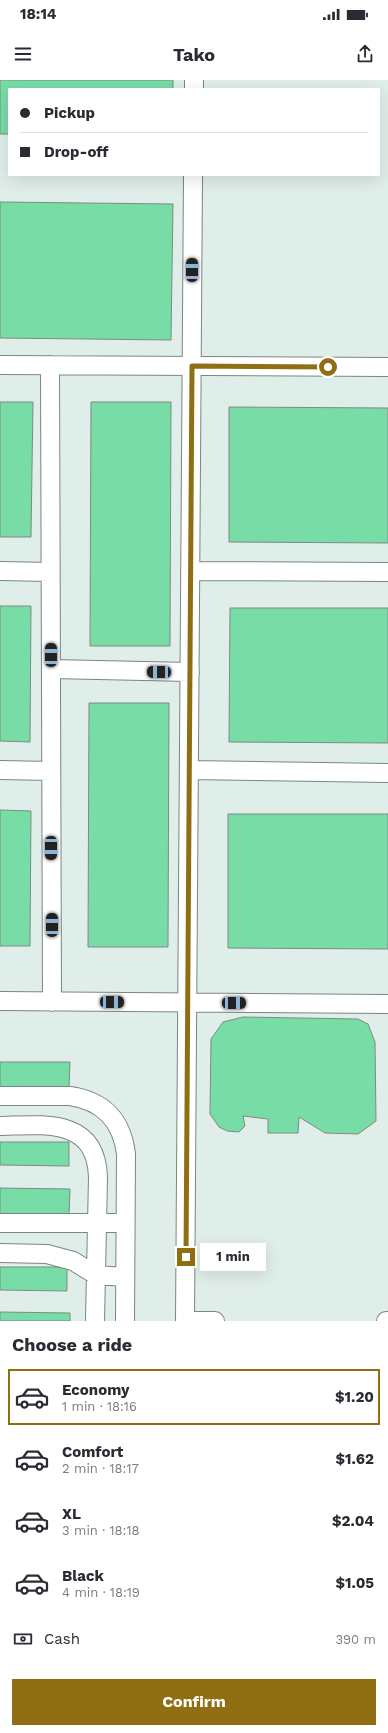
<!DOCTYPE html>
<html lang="en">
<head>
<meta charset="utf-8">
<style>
	body { margin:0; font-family:"Work Sans",sans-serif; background:#f7f7f7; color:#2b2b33; height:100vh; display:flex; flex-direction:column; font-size:15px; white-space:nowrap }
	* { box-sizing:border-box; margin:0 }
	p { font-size:13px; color:#7c7c81 }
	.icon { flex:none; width:22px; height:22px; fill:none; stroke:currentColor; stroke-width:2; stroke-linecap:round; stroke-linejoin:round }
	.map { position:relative; height:1241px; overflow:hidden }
	.panel { display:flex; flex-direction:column; background:#fff; flex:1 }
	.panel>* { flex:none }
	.top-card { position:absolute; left:8px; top:8px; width:372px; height:88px; border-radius:0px; box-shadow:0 4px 16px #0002; display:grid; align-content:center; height:88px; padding:0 12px; background:#fff }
	.end { position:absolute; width:18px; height:18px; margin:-9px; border:5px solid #906e14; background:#fff; box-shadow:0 0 0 2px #fff }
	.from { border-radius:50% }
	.bubble { position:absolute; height:28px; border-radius:0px; background:#fff; box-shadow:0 4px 16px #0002; font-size:13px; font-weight:700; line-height:28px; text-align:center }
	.car { position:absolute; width:12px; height:24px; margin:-12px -6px; border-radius:5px; box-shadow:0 0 3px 1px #0007; background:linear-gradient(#222 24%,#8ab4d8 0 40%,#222 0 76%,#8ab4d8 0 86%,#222 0) }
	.top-card b { display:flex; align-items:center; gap:14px; height:38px; font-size:15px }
	.top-card b+b { border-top:1px solid #e1e1e2 }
	.top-card i { width:10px; height:10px; background:#2b2b33 }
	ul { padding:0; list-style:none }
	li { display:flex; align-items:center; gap:12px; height:56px; margin:0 8px 6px; padding:0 4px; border:2px solid transparent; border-radius:0px }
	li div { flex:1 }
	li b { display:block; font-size:15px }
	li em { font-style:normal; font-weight:700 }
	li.current { border-color:#906e14 }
	li>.icon { width:36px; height:36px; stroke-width:1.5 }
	h2 { padding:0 12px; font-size:18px; line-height:48px }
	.pay { display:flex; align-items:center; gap:10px; height:44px; padding:0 12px; font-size:15px }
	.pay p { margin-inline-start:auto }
	.action { display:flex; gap:8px; margin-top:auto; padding:8px 12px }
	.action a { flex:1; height:46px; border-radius:0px; background:#906e14; color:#fff; font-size:16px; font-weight:700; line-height:46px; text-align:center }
	.status { display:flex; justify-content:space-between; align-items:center; height:28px; padding:0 20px; background:#fff; direction:ltr }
	.status svg { height:11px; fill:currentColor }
	header { display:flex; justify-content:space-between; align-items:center; height:52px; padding:0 12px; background:#fff; font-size:18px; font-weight:700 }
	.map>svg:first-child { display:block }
	.building { fill:#78dca6; stroke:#7f8a83 }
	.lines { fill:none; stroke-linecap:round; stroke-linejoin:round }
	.minor-casing { stroke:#798682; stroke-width:20 }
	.minor { stroke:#fff; stroke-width:18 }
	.route { stroke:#906e14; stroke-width:5 }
</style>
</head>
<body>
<div class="status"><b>18:14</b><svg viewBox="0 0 49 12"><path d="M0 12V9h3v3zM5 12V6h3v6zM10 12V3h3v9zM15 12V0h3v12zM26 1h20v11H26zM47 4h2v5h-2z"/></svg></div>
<header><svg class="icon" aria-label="menu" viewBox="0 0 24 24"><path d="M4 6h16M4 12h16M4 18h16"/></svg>Tako<svg class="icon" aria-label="share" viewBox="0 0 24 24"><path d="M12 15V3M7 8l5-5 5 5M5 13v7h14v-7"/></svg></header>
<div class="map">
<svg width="388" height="1241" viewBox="0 0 388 1241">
	<rect width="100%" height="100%" fill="#e0eeea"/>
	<path class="building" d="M0,0H173V9H9V54H0Z
		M0,122L173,124L171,260L0,258Z
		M0,322H33L31,457H0Z
		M91,322H171L170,566H90Z
		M229,327L388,328V463L229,462Z
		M0,526H31L30,662L0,661Z
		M230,528H388V663L229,662Z
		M89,623H169L168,867H88Z
		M0,730L31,731L30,866H0Z
		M228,734H388V869L228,868Z
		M243,937L358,939L368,944L375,962L376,1041L358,1054L325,1053L299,1037L298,1053H268V1039L243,1036L245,1046L239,1052L227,1051L219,1047L210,1034L211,959L223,942Z
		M0,982H70L69,1008H0Z
		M0,1062H69V1086L0,1085Z
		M0,1108L70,1109L69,1135L0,1134Z
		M0,1187H67V1211L0,1210Z
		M0,1232L70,1233V1241H0Z"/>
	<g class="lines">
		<g class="minor-casing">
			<path id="minor" d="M194,9V0
				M0,285L388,287
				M50,285L52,922
				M0,491L50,492
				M190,491L388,492
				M51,589L190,592
				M0,690L51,691
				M189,690L388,693
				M0,921L388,924
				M0,1016H70C104,1021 122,1041 126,1074L125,1241
				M0,1046C43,1045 96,1037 98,1097L95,1241
				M0,1143H125
				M0,1173L47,1174L73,1181L96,1195L125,1197
				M185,1241L193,95
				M185,1241H215
				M386,1241H388"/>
		</g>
		<use href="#minor" class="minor"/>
	</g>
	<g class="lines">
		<path class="route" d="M186,1177L192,286L328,287"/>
	</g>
</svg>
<i class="end from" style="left:328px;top:287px"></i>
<i class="end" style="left:186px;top:1177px"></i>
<div class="bubble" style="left:200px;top:1163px;width:66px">1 min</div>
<i class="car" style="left:192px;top:190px;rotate:0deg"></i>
<i class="car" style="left:51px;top:575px;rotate:0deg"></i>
<i class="car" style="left:159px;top:592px;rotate:271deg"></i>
<i class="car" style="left:51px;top:768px;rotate:180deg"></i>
<i class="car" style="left:52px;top:845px;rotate:0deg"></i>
<i class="car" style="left:112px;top:922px;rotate:91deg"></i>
<i class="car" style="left:234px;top:923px;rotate:90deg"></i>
<div class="top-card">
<b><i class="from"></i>Pickup</b>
<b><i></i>Drop-off</b>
</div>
</div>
<section class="panel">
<h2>Choose a ride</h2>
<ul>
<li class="current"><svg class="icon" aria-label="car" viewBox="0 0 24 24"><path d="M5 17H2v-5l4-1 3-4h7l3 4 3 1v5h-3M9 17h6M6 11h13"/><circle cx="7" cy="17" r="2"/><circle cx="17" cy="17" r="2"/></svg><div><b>Economy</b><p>1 min · 18:16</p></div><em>$1.20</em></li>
<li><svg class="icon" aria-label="car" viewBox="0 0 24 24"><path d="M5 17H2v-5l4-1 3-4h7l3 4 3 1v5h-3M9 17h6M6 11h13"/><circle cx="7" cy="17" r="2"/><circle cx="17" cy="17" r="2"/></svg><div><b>Comfort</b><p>2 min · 18:17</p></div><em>$1.62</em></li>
<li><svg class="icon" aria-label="car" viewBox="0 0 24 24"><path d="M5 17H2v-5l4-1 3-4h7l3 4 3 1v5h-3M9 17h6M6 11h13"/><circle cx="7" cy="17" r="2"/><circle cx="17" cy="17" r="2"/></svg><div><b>XL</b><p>3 min · 18:18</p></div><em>$2.04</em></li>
<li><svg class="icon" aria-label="car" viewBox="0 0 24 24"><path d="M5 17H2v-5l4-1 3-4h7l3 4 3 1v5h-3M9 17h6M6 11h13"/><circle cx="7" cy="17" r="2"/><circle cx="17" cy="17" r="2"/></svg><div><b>Black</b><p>4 min · 18:19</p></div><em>$1.05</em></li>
</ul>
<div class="pay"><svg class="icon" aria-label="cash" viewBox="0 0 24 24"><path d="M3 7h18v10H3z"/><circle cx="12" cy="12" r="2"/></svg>Cash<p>390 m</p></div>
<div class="action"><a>Confirm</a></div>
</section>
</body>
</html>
